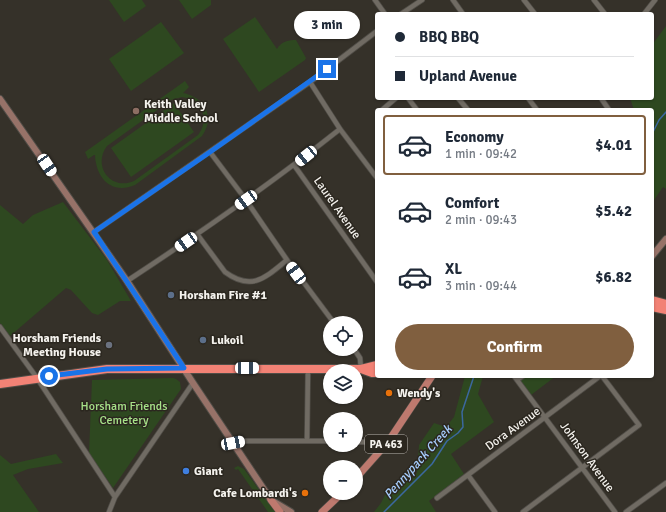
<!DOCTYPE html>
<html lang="en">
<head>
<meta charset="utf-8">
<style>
	body { margin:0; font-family:Signika,sans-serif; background:#f2f2f3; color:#1f2937; height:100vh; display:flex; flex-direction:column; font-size:15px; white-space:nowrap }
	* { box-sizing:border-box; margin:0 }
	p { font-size:13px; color:#747a83 }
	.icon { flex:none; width:22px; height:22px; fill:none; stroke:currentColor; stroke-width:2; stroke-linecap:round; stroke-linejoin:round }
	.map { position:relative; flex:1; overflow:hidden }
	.details { position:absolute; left:375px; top:108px; width:279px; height:270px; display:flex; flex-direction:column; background:#fff; border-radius:4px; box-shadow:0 1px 3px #0004 }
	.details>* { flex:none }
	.banner { position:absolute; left:375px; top:12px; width:279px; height:88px; border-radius:4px; box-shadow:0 1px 3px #0004; display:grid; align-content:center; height:88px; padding:0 20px; background:#fff }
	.controls { position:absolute; left:323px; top:316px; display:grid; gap:8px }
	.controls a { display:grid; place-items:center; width:40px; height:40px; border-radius:50%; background:#fff; box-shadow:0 1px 3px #0004; font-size:20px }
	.end { position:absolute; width:18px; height:18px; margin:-9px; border:5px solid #1a73e8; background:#fff; box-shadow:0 0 0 2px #fff }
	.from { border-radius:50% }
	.bubble { position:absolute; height:28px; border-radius:14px; background:#fff; box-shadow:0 1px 3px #0004; font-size:13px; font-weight:700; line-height:28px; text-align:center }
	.car { position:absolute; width:12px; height:24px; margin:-12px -6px; border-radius:5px; box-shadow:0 0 3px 1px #0007; background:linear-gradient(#fff 24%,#345 0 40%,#fff 0 76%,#345 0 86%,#fff 0) }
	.banner b { display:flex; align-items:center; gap:14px; height:38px; font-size:15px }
	.banner b+b { border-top:1px solid #e0e1e3 }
	.banner i { width:10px; height:10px; background:#1f2937 }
	ul { padding:7px 0 0; list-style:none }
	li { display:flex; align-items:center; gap:12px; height:60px; margin:0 8px 6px; padding:0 12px; border:2px solid transparent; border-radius:4px }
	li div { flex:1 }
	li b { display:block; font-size:15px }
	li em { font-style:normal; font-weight:700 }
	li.selected { border-color:#805f3f }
	li>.icon { width:36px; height:36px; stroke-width:1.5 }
	.cta { display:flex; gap:8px; margin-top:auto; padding:8px 20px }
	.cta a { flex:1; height:46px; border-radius:24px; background:#805f3f; color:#fff; font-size:16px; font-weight:700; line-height:46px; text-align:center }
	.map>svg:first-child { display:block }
	.green { fill:#2e4820; fill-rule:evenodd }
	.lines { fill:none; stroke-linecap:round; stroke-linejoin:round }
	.stream { stroke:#3b689f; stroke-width:1.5 }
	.street-casing { stroke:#504d47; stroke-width:6 }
	.secondary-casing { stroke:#504d47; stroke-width:8 }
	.primary-casing { stroke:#504d47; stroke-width:8 }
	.highway-casing { stroke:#504d47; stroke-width:10 }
	.street { stroke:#706b63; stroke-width:4.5 }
	.secondary { stroke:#977268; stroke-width:6 }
	.primary { stroke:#be796e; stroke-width:7 }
	.highway { stroke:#f28275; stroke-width:8 }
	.route { stroke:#1a73e8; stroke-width:5 }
	.education-dot { fill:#8d6e63; stroke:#2b271f; stroke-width:1.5 }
	.service-dot { fill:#5c6f8a; stroke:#2b271f; stroke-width:1.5 }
	.worship-dot { fill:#6b7280; stroke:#2b271f; stroke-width:1.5 }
	.food-dot { fill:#e8710a; stroke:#2b271f; stroke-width:1.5 }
	.shop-dot { fill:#3f7fe0; stroke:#2b271f; stroke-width:1.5 }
	.labels { text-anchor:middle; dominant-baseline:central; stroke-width:3; stroke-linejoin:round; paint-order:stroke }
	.shield { fill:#2b271f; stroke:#b8b5af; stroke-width:1 }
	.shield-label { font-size:11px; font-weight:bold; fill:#f4f2ed }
	.poi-label { font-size:12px; font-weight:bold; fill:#f4f2ed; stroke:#2b271f; text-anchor:start }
	.street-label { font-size:12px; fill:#f4f2ed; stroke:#2b271f }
	.park-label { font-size:12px; fill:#a7e289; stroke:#2b271f }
	.water-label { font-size:13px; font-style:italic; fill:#a6ccfc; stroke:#2b271f }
</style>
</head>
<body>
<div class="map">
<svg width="666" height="512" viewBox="0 0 666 512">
	<rect width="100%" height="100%" fill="#353129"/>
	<path class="green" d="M109,0H142L146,6L124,22Z
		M179,0H211V5L192,19Z
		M255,17L277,49C281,42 287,40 296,40L306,58L305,60L259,92L223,39Z
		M161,22L184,53L131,91L109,59Z
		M666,26V189L663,187L652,203V110H634L630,98H652V45Z
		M185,81L189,87L183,93C204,97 216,116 202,136L135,185C111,195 96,178 95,155H94L88,159L85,152ZM182,97C202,99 210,120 198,135L134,181C111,191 92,166 107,146L171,100Z
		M174,103L194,132L131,177L111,148Z
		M63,202L107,260L131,301H120L98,315L92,313L71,290L66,288L10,336L0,323V205L23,224L33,215Z
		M465,376H483L478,394L494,422L451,454L464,474L429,501L436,512H374L381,503L388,489L401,486L417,473L419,445L434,423L446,427L454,417Z
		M517,376H556L531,395Z
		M173,378L176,379L180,382L181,389L113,488L89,453L92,380Z
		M56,454L63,463L28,469L13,475L39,512H0V455L11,464Z
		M238,466L244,469L273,509L277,512H268L238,469L236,470L234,468Z"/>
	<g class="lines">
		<path class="stream" d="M652,134L659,120L666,112
			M384,512L432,464L447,441L458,433L463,427L462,412L474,376"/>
		<g class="street-casing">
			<path id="street" d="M375,0L385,14
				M453,0L463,14
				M524,0L535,14
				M594,0L605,14
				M401,14L422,0
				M644,14L655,0
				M310,82L340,129L377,178
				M408,98L417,110
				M458,98L468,110
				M528,98L537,110
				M601,98L609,110
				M382,110L396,98
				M210,152L246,200L287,260L334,323
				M294,165L377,282
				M94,232L310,82L377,31
				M197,234L225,272C252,292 266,277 287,260
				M127,281C200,233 272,183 340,129
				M0,327L37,378L115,497
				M354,349L360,358L361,369
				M514,376L615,512
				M517,380L523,376
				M307,440L308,368
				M356,442H371L382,449
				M233,443L243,441H330
				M468,475L495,512
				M437,498L600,376
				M109,512L115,497L193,383
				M523,512L639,425L602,376
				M626,512L666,483"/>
		</g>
		<g class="secondary-casing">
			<path id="secondary" d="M0,99L127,281L193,383L271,500L291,512
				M652,256L666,239"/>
		</g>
		<g class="primary-casing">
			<path id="primary" d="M356,478L388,442L432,376
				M271,500L280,512
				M322,512L342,493"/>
		</g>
		<g class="highway-casing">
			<path id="highway" d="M652,300L666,304
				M652,307L666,310
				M361,369L372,373H377
				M0,384L107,369H361L377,365"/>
		</g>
		<use href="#street" class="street"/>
		<use href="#secondary" class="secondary"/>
		<use href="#primary" class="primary"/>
		<use href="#highway" class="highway"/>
	</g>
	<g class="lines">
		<path class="route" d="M49,376L107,369L184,368L94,232L210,152L327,69"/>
	</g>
	<circle class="education-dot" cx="136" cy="111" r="4"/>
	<g class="service-dot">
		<circle cx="171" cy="295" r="4"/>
		<circle cx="203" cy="340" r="4"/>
	</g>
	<circle class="worship-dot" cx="109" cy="345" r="4"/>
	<g class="food-dot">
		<circle cx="389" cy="393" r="4"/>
		<circle cx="305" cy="493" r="4"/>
	</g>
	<circle class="shop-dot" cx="186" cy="471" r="4"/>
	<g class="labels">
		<rect class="shield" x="365" y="435" width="42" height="18" rx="3"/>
		<g class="shield-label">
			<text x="386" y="444">PA 463</text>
		</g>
		<g class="poi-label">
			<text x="144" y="104">Keith Valley<tspan x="144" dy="14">Middle School</tspan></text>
			<text x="179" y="295">Horsham Fire #1</text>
			<text x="101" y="338" text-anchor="end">Horsham Friends<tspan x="101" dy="14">Meeting House</tspan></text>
			<text x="211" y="340">Lukoil</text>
			<text x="397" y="393">Wendy's</text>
			<text x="194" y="471">Giant</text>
			<text x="297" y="493" text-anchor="end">Cafe Lombardi's</text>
		</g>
		<g class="street-label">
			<text transform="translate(337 208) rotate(55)">Laurel Avenue</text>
			<text transform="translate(513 429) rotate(-36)">Dora Avenue</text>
			<text transform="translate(587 457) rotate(54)">Johnson Avenue</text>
		</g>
		<g class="park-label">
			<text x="124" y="406">Horsham Friends<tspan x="124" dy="14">Cemetery</tspan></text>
		</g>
		<g class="water-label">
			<text transform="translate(418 462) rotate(-48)">Pennypack Creek</text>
		</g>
	</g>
</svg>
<div class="controls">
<a><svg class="icon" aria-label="locate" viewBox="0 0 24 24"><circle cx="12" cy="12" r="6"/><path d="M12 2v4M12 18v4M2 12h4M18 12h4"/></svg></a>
<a><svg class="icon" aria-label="layers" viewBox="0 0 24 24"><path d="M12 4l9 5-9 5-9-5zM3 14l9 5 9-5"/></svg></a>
<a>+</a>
<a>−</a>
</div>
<i class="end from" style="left:49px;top:376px"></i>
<i class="end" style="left:327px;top:69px"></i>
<div class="bubble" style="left:294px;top:11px;width:66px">3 min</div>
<i class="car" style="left:306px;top:156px;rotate:231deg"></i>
<i class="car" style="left:47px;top:165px;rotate:146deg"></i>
<i class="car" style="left:246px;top:200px;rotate:235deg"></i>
<i class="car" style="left:186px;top:242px;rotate:236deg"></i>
<i class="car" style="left:296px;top:273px;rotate:323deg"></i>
<i class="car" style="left:247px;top:368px;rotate:90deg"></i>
<i class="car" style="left:233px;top:443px;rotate:79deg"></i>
<div class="banner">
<b><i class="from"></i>BBQ BBQ</b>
<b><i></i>Upland Avenue</b>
</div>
<section class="details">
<ul>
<li class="selected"><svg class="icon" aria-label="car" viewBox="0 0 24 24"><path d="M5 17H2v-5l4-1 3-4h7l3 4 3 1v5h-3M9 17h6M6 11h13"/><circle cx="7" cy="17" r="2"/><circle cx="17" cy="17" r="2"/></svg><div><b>Economy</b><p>1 min · 09:42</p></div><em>$4.01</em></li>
<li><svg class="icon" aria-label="car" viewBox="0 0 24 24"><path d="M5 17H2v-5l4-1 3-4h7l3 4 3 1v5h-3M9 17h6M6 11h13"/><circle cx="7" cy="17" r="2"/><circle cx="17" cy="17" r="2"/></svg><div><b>Comfort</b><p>2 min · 09:43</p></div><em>$5.42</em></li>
<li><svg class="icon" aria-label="car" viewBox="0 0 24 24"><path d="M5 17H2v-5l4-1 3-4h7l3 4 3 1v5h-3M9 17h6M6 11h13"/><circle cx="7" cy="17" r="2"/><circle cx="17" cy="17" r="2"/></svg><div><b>XL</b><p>3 min · 09:44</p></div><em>$6.82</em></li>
</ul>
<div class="cta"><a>Confirm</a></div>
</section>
</div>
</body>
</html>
